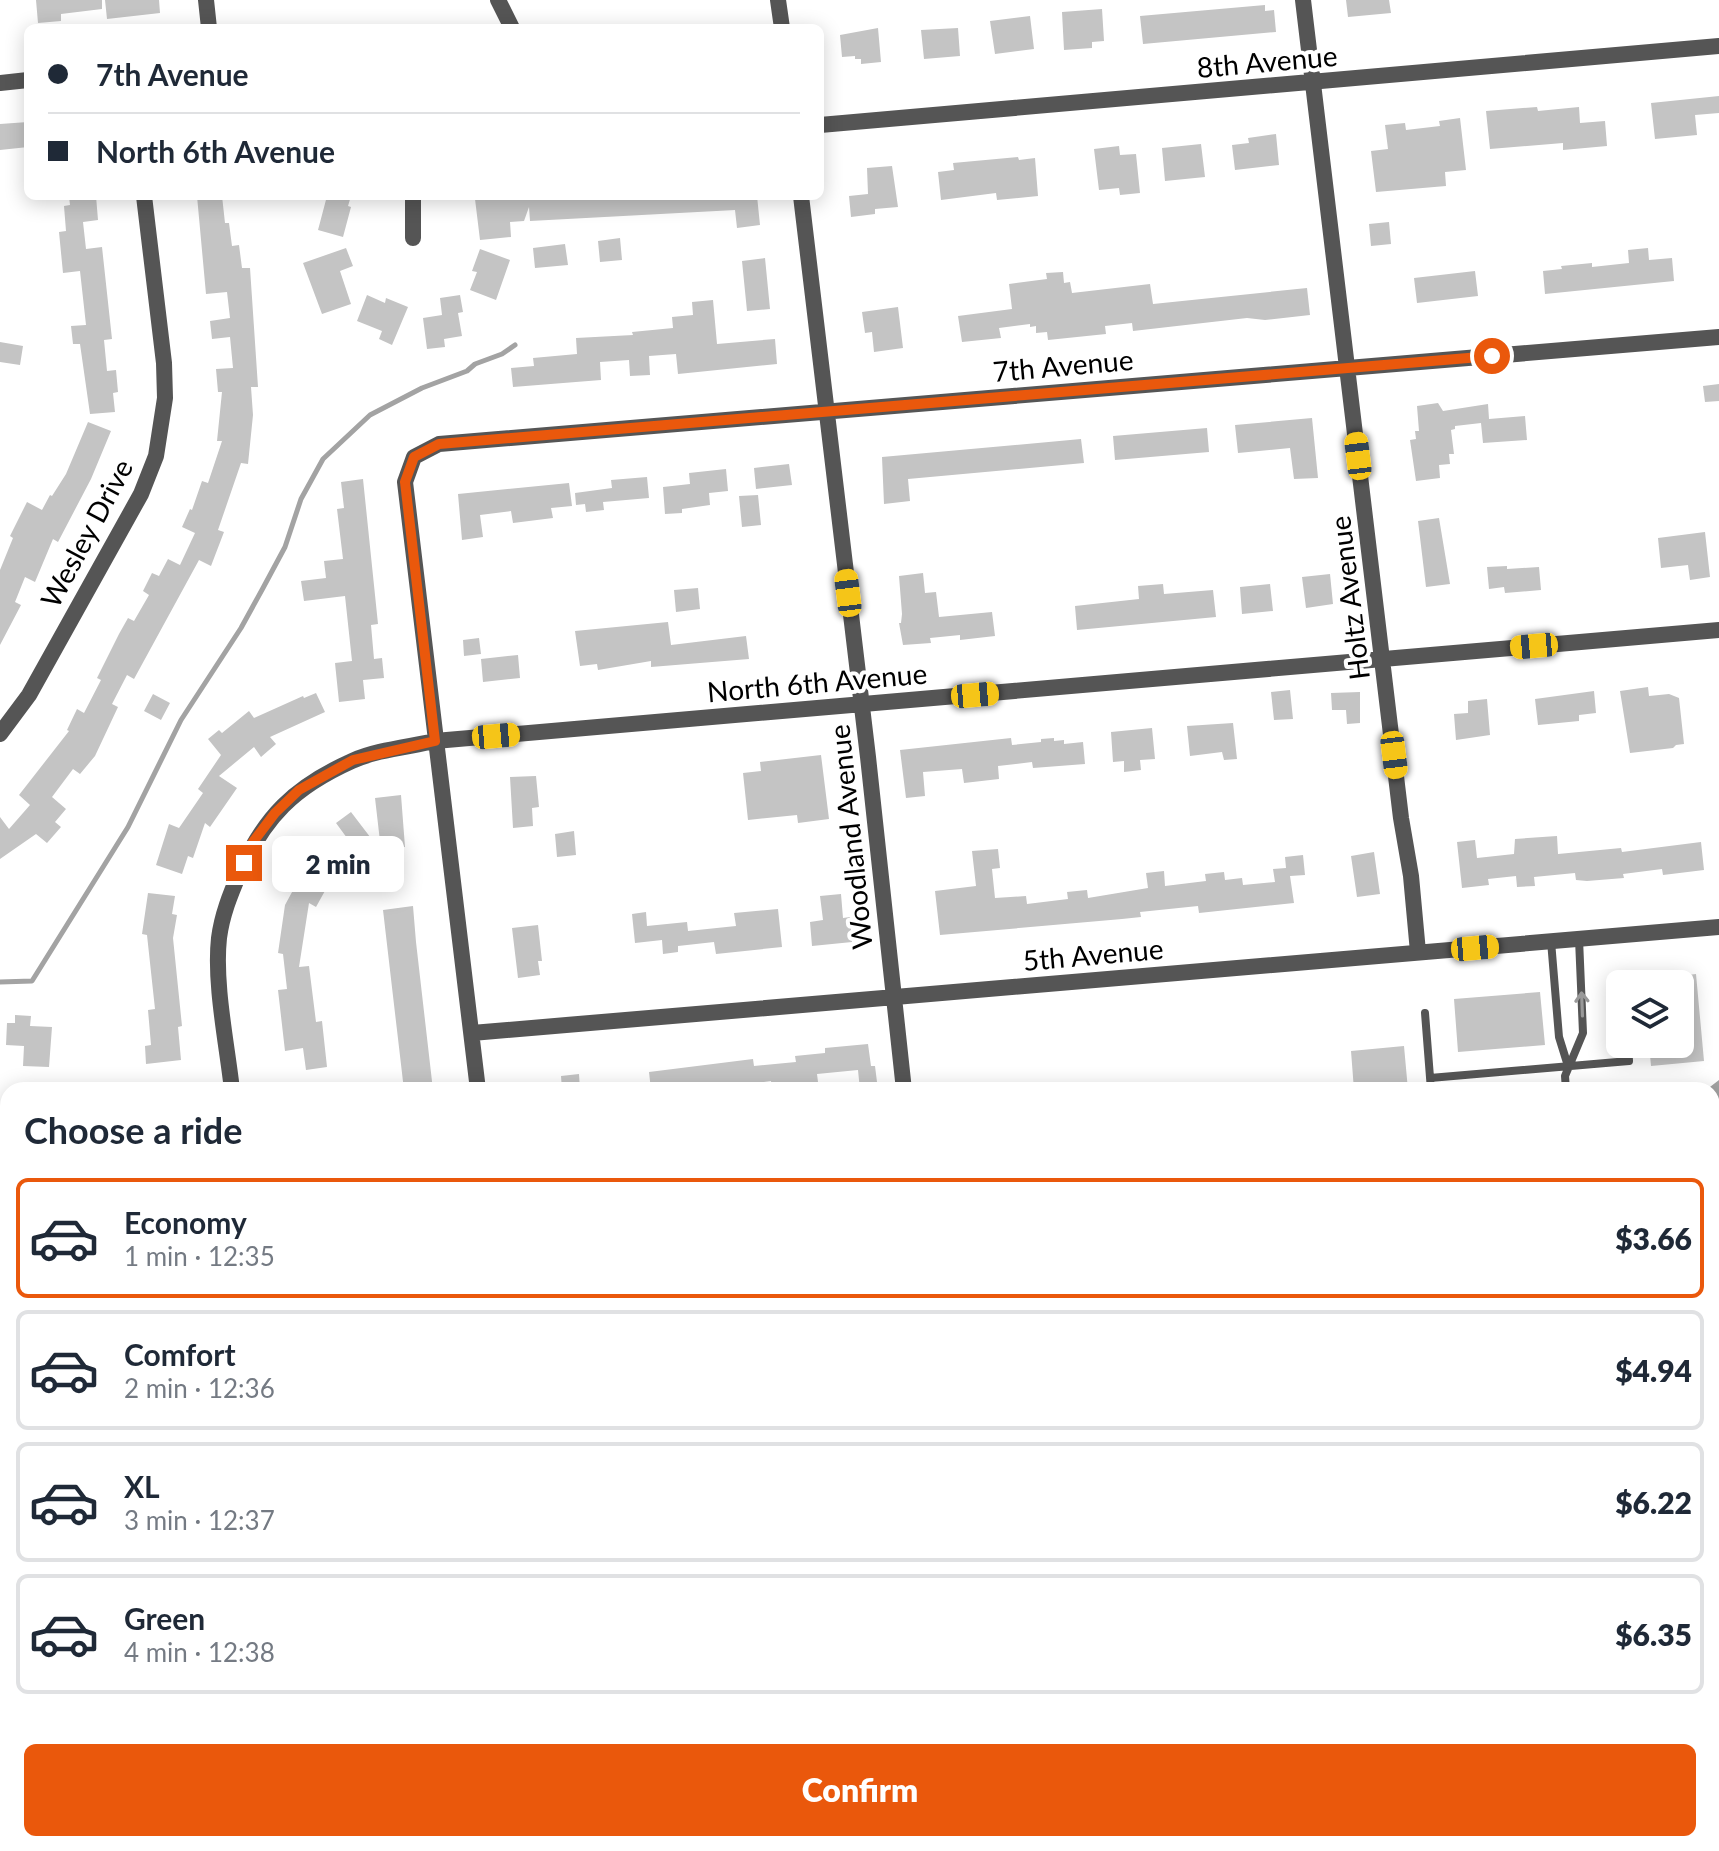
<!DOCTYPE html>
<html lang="en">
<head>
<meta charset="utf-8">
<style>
	body { margin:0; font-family:Lato,sans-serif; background:#f2f2f3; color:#1f2937; height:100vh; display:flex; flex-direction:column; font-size:30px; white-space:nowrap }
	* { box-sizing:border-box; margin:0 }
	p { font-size:26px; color:#747a83 }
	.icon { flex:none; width:44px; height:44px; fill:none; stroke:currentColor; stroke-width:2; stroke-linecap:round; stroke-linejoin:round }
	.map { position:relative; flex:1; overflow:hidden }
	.sheet { position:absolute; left:0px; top:1082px; width:1720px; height:770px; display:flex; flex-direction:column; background:#fff; border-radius:24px 24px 0 0; box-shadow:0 4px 20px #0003 }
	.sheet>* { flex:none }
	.guide { position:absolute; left:24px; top:24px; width:800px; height:176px; border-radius:12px; box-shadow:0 4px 20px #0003; display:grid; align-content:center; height:176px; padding:0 24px; background:#fff }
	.controls { position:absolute; left:1606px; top:970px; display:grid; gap:16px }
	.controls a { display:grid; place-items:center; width:88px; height:88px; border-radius:12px; background:#fff; box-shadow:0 4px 20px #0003; font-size:40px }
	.end { position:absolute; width:36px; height:36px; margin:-18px; border:10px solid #ea580c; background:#fff; box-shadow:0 0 0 4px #fff }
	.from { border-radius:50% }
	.bubble { position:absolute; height:56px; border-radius:12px; background:#fff; box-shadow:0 4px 20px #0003; font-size:26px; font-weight:800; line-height:56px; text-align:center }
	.car { position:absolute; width:24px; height:48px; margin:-24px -12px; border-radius:10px; box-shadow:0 0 6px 2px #0007; background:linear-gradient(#f5c518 24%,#345 0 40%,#f5c518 0 76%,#345 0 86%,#f5c518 0) }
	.guide b { display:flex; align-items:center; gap:28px; height:76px; font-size:30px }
	.guide b+b { border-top:2px solid #e0e1e3 }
	.guide i { width:20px; height:20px; background:#1f2937 }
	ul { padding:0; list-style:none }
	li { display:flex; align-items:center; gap:24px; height:120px; margin:0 16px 12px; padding:0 8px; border:4px solid #e0e1e3; border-radius:12px }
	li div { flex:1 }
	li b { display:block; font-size:30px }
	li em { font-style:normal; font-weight:800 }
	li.active { border-color:#ea580c }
	li>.icon { width:72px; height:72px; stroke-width:1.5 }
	h2 { padding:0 24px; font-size:36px; line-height:96px }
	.button { display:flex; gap:16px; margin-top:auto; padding:16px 24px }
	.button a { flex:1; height:92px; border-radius:12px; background:#ea580c; color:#fff; font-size:32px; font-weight:800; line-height:92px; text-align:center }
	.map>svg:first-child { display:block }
	.water { fill:#a3a3a3 }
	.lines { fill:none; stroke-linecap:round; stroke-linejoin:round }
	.stream { stroke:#a3a3a3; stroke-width:5 }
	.building { fill:#c4c4c4 }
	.primary-casing { stroke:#dbdbdb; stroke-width:23 }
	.service { stroke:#555; stroke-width:8 }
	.minor { stroke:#555; stroke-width:16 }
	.primary { stroke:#000; stroke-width:20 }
	.oneway { stroke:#999 }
	.route { stroke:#ea580c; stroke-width:10 }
	.labels { text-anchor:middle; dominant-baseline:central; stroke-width:8; stroke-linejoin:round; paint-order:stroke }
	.street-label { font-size:28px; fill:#000; stroke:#fff }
</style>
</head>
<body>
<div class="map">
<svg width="1719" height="1851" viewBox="0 0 1719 1851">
	<rect width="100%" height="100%" fill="#fff"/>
	<path class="water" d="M1719,1080V1127L1712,1128V1090H1706Z"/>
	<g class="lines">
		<path class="stream" d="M0,982L32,981L128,827L181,720L241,628L263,588L285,547L301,499L323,459L370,415L422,388L467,371L475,364L502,354L515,345"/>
	</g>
	<path class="building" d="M36,0H102V9L61,14V21L38,23Z
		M105,0H159L160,13L107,19Z
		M1346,0H1389L1391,13L1348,17Z
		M1265,5V11L1274,10L1276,32L1143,44L1140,16Z
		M1102,9L1104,41L1092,42V48L1064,50L1062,12Z
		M1030,16L1034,49L995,54L990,21Z
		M878,28L881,62L861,64V59H855V56L842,57L840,35Z
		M958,28L960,56L924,59L921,30Z
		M1719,96V113L1695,115L1697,135L1655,139L1651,103Z
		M1537,107L1538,111L1579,107L1580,123L1605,121L1607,146L1563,150V143L1490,149L1486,111Z
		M1460,118L1466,170L1445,172L1446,186L1376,192L1371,151L1388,149L1385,125L1405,123L1406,130L1440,126L1439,121Z
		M28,122V147L0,150V124Z
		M1276,134L1279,165L1235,170L1232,145L1249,143L1248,138Z
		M1201,144L1205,177L1165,181L1162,148Z
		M1119,146L1120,155L1136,154L1140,193L1120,195L1119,188L1099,190L1094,149Z
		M1018,157L1019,160L1035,158L1038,196L997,200L996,193L941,200L938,172L954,170L953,163Z
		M892,166L898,207L875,209V214L851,217L849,196L868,194L867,168Z
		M69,196H96L98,220L83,222L86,249L102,247L112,339L104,340L107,371L116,370L118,392L113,393L115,412L90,414L80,344H73L71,326L86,325L80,271L63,273L59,232L66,231L64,206L70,205Z
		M197,196H222L225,223H229L232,246L239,245L242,268H250L258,387H251L253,415L248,464L241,463L218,530L224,532L211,566L199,560L134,679L127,675L112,704L118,707L95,756L80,774L73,769L52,797L66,809L55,822L61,827L47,843L36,834L0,859V817L9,829L30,805L19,795L69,731L67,730L77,709L84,713L101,680L97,678L119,634L128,618L134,621L149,595L143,591L152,573L159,576L168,559L180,565L195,533L182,527L190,509L192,510L202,481L208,483L222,441H217L222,392H218L216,369L233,368L230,337L212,339L210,321L230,318L227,292L206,294Z
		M327,196H351L348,206L351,207L343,237L318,230Z
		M504,196H757L760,225L737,228L735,210L530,221L529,207L524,221L510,222L511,237L480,240L475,199Z
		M1389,222L1391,244L1371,246L1369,224Z
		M620,238L622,260L600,262L598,241Z
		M565,244L568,265L535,268L533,248Z
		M346,248L353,266L340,271L351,304L322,314L303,263Z
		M1648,248L1649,260L1672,258L1674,281L1545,294L1543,271L1562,269L1561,266L1592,263V267L1629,263L1628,250Z
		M480,249L510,260L496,300L470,290L477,272L472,271Z
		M765,258L770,309L747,311L742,261Z
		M1475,271L1478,296L1417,303L1414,278Z
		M1063,272L1064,283L1070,282L1072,293L1150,284L1153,304L1307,288L1310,315L1265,320L1247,318L1133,331L1132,323L1105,326L1106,334L1048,340L1047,332L1036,333V326L1030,327V324L999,328L1001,338L962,342L958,316L1012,309L1009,284L1047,279L1046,273Z
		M367,295L385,303L386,298L408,307L392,345L379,339L382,331L357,321Z
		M460,295L463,312L458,313L462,336L444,339L445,347L427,349L423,318L442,315L440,298Z
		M713,300L717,344L775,339L777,364L678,374L676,354L649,356L650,375L630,376L629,360L600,362L601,380L513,387L511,368L534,366L533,358L577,354L576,338L633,335L632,332L673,328L672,317L693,315L692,302Z
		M898,307L903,348L874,352L872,332L865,333L862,312Z
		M0,342L23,346L20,365L0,362Z
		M1719,384V401L1705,402L1703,386Z
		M1438,403L1443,411L1488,404L1489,419L1525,416L1527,440L1483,443L1481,423L1455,426V429L1451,430L1454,454H1449L1450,464L1439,465L1440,478L1416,481L1410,440L1416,439L1415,431H1419L1417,406Z
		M1312,418L1318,478L1294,479L1290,448L1238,453L1235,425Z
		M88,422L111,431L91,479L58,542L53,539L35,582L25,577L15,602L21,605L0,645V570L13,538L10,536L27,502L42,510L50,495L52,496L66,474Z
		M1207,428L1209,452L1115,460L1113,436Z
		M1081,439L1084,463L908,479L910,501L884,504L882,457Z
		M789,464L792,485L756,489L754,468Z
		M726,469L728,491L709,493L710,505L682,509V513L665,514L663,487L690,484L689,473Z
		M647,477L649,498L603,502L604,510L586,512L585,504L576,505L575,493L612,488L611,480Z
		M363,479L378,624L371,625L374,659L382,658L384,678L363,680L365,699L339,702L335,663L352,661L345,596L304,601L301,581L326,578L324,561L343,559L337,509L344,508L341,482Z
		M569,483L572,506L551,508L553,518L513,523L511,511L480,515L483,537L462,540L458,494Z
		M758,495L761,525L742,527L739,496Z
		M1439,518L1450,584L1426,587L1418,521Z
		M1705,532L1710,577L1690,580L1688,565L1661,568L1658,538Z
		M1507,566V569L1539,567L1541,590L1505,593L1504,587L1489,589L1487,567Z
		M923,573L925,593L936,592L939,617L992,612L995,636L960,640V635L930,638L931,643L903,645L899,623H901L902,614L899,576Z
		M1330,574L1333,604L1306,608L1302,577Z
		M1163,584L1164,594L1213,590L1216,617L1077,630L1075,606L1139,599L1138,586Z
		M1270,584L1273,611L1242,614L1240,587Z
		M698,588L700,609L676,612L674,590Z
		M668,622L671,645L746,636L749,659L651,667V661L598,670L597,664L580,666L575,631Z
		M479,638L481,654L464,656L463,640Z
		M518,655L520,678L483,682L481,659Z
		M1648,687L1649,696L1669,694L1679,698L1684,744L1676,745L1673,748L1630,753L1620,691Z
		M1290,690L1293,719L1274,720L1271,692Z
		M1594,691L1596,713L1579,715V721L1538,725L1535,699Z
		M1360,692V723L1347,724L1346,710H1332L1331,693Z
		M316,693L325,712L270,737L276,744L261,757L254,747L219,776L237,788L210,827L205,823L193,858L188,856L182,874L156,865L169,824L179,828L203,793L198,789L221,755L208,739L219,730L222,733L249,711L254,718L303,696L304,698Z
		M153,694L170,703L161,720L144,711Z
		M1487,699L1490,735L1456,740L1454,714L1468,713V701Z
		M1233,723L1237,759L1224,760L1222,752L1190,756L1187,726Z
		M1152,728L1155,759L1140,760L1141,770L1124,772V761L1113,762L1111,732Z
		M1011,738L1012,745L1041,742V739L1054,738V741L1064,740V744L1083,742L1085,764L1033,768L1032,762L998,766L999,779L964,783L962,769L923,772L925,796L906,798L900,750Z
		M821,755L829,819L798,823L797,815L748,820L743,773L761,771L760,762Z
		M536,776L539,807L532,808L533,826L513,828L510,777Z
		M401,795L405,847L381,850L375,798Z
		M351,812L380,850L369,851L331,880L316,907L309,903L299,967L309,966L316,1022L322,1021L327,1067L306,1070L303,1048L285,1051L278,990L287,989L283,954L278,953L285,905L311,857L317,860L347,838L336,823Z
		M574,831L576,855L557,857L555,834Z
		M1557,836L1558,854L1621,848L1622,852L1701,842L1704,870L1663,875L1662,869L1623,874L1624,878L1587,881L1576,880L1575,873L1534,877L1535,886L1517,887L1516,876L1488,879L1489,885L1462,888L1457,842L1475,840L1477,858L1514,854L1515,839Z
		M998,849L1000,868L992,869L995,898L1026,896L1027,904L1068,899L1067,892L1087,890L1088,898L1148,888L1146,873L1164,871L1165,886L1206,881L1205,874L1224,872L1225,880L1242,878L1243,885L1275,882L1273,869L1286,868L1285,857L1303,855L1305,875L1290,876L1294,903L1199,913L1198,906L1140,912L1141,917L1122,919L940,935L935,891L976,886L972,851Z
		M1374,852L1380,894L1357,897L1351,856Z
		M148,893L175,896L172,914L177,915L173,938L182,1026L178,1027L181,1060L146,1064L145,1046L151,1045L148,1010L155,1009L147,935L142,934Z
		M841,894L843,918L850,917L852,942L812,946L810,922L823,920L820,896Z
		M413,906L416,942L433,1090H404L393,996L383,910Z
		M778,909L782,947L716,954L714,942L678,946V952L663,954L662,940L635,943L632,914L646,912L647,926L687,922L688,931L736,926L734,913Z
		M538,925L542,961H538L540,975L518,978L512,928Z
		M1696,974L1704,1061L1651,1066L1649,1044H1680V976Z
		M1540,992L1545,1045L1458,1052L1454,999Z
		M15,1015L31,1016L30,1026L52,1027L49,1067L23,1066L24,1046L6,1045L7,1023H15Z
		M868,1044L871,1066H875L878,1090H860L858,1070L817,1074L818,1082L802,1084L803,1090H772L771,1081L705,1090H651L649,1072L753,1059L754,1066L796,1062L795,1056L825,1053V1048Z
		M1404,1046L1408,1090H1354L1351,1051Z
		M579,1074L580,1090H562L561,1076Z"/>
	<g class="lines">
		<g class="primary-casing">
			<path id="primary" d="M1712,1402L1719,1387
				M1511,1851L1514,1844"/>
		</g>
		<path class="service" d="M1551,941L1559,1037L1568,1066
			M1425,1013L1431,1090
			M1430,1078L1629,1061L1628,1044
			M1566,1090L1565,1076L1583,1033L1579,939
			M1712,1253L1719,1244"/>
		<path class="minor" d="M206,0L209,28
			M498,0L512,28
			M778,0L782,28
			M1303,0L1401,818L1411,876L1418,952
			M0,83L28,80
			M820,125L1719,46
			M413,196V238
			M801,196L868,757L904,1090
			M0,734L29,695L141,494L156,456L165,398L164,363L144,196
			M472,1033L1719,927
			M232,1090C227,1044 214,984 219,938C222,915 230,895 239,874C264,817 294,787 352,761C376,750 408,747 435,741L1719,630
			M478,1090L405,482L414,457L439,444L1719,337
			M0,1140L8,1153
			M1712,1229H1719
			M0,1284L8,1258
			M0,1442H8
			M1712,1535H1719
			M1712,1832L1719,1831
			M507,1844L508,1851
			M1377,1844L1394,1851
			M1514,1845L1549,1844"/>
		<use href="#primary" class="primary"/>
	</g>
	<defs><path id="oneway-shaft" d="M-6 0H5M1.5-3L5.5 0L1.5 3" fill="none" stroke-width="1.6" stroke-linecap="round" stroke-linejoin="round" transform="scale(2)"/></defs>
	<use class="oneway" href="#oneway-shaft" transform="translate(1582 1004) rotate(-92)"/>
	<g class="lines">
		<path class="route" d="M244,863L253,842L275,813L299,790L353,760L435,741L405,482L414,457L439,444L1492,356"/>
	</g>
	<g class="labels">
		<g class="street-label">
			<text transform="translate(1267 61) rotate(-5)">8th Avenue</text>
			<text transform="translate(1063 365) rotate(-5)">7th Avenue</text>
			<text transform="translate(86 533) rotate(-62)">Wesley Drive</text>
			<text transform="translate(1349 598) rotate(-97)">Holtz Avenue</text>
			<text transform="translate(817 682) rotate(-5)">North 6th Avenue</text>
			<text transform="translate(850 837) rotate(-96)">Woodland Avenue</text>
			<text transform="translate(1093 954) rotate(-5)">5th Avenue</text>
		</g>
	</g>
</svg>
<div class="controls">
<a><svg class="icon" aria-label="layers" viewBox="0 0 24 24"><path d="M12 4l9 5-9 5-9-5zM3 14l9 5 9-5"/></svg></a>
</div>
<i class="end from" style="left:1492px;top:356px"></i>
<i class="end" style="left:244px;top:863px"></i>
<div class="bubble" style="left:272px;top:836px;width:132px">2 min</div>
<i class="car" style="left:1358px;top:456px;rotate:353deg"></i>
<i class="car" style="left:848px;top:593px;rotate:353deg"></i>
<i class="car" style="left:1534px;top:646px;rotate:265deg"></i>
<i class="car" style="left:975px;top:695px;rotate:85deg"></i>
<i class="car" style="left:496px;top:736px;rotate:85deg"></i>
<i class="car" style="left:1394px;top:755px;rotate:173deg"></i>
<i class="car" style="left:1475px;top:948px;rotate:85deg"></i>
<div class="guide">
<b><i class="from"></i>7th Avenue</b>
<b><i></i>North 6th Avenue</b>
</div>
<section class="sheet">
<h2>Choose a ride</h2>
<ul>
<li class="active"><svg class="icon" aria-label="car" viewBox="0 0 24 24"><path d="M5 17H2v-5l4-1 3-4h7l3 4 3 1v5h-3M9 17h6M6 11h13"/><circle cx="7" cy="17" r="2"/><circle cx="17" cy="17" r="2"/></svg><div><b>Economy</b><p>1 min · 12:35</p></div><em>$3.66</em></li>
<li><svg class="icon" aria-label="car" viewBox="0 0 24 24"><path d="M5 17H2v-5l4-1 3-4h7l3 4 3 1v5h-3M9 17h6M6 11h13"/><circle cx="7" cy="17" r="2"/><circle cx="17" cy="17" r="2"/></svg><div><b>Comfort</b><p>2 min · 12:36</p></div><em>$4.94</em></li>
<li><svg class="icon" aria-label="car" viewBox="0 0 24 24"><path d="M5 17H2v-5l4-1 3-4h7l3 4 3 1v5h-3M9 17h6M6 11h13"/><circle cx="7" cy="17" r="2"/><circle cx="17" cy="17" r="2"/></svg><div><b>XL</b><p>3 min · 12:37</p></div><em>$6.22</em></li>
<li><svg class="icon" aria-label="car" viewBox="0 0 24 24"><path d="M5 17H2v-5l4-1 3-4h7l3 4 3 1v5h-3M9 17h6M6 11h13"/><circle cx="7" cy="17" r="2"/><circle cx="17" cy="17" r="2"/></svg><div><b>Green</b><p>4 min · 12:38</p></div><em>$6.35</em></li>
</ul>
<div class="button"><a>Confirm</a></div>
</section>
</div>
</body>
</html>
